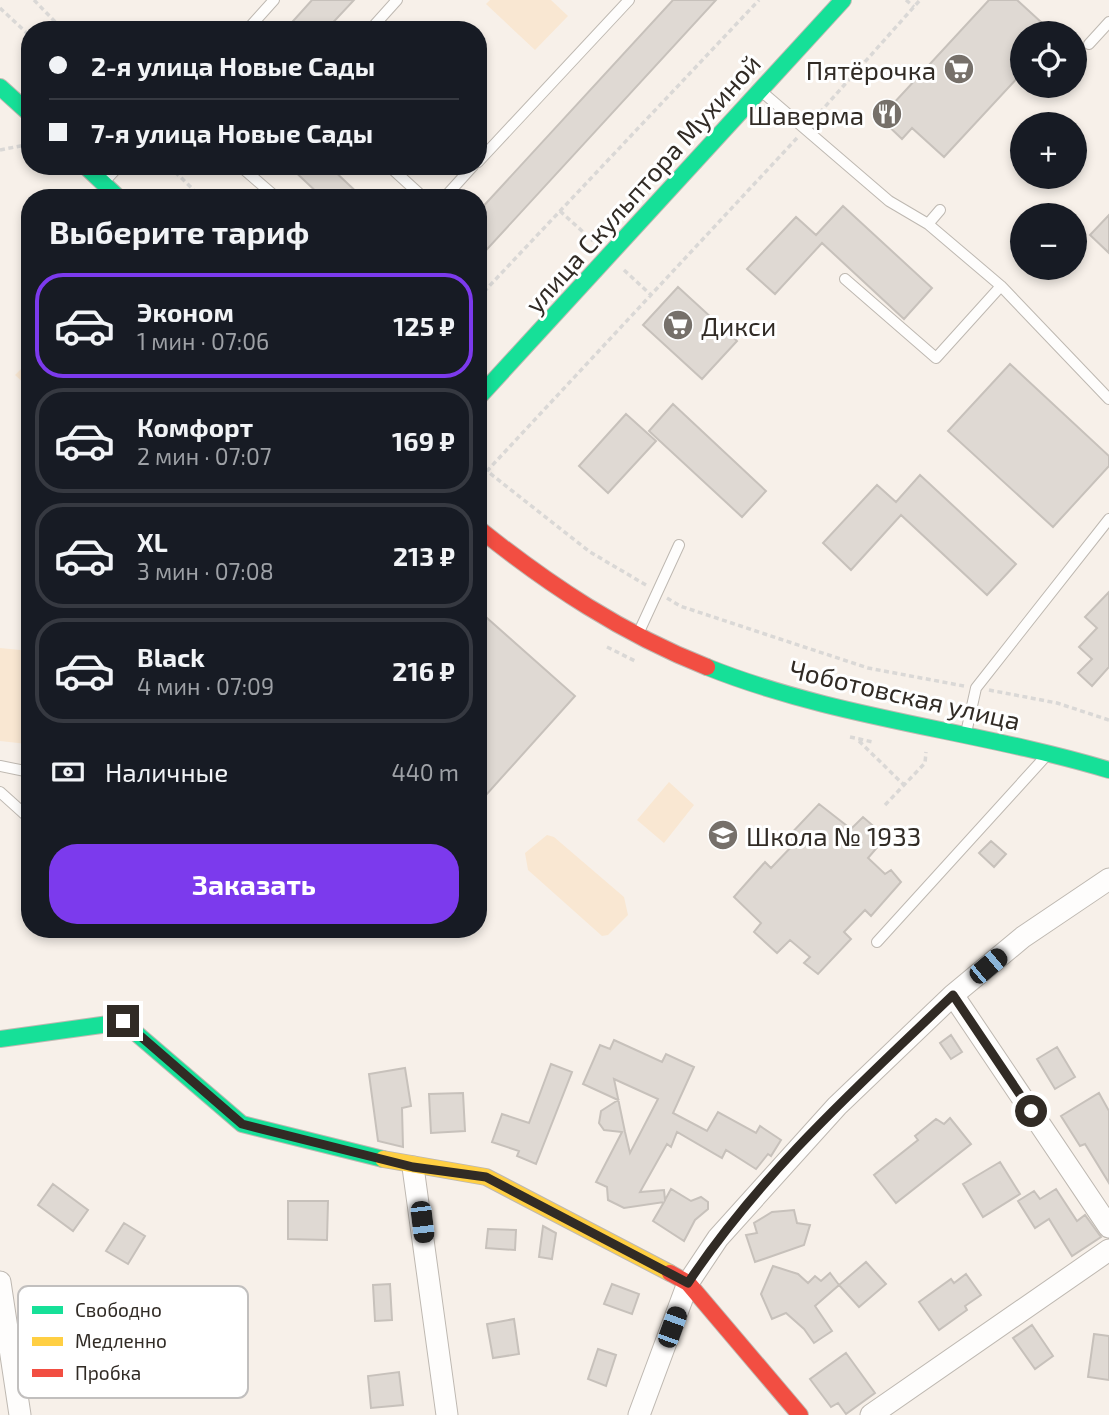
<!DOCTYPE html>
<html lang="ru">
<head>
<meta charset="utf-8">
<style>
	body { margin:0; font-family:"Exo 2",sans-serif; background:#20242c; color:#f1f3f6; height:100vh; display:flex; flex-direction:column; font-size:26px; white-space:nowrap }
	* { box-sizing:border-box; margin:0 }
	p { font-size:23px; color:#9ea1a6 }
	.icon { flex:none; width:38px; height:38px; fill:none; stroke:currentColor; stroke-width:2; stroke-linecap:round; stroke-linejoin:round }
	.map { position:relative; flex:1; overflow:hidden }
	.panel { position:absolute; left:21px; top:189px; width:466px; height:749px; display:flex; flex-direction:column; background:#171b24; border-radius:28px; box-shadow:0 4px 10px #0003 }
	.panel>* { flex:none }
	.top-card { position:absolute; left:21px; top:21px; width:466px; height:154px; border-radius:28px; box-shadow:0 4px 10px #0003; display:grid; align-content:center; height:154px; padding:0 28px; background:#171b24 }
	.fabs { position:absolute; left:1010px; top:21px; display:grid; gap:14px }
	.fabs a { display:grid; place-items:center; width:77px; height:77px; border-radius:50%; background:#171b24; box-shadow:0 4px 10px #0003; font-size:35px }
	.end { position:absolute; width:32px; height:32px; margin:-16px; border:9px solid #312b25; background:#fff; box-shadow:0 0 0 4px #fff }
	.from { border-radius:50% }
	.car { position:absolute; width:21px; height:42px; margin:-21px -10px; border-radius:9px; box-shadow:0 0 5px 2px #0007; background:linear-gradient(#222 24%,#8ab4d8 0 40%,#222 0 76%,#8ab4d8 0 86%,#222 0) }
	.top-card b { display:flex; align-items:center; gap:24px; height:66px; font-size:26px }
	.top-card b+b { border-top:2px solid #363941 }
	.top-card i { width:18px; height:18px; background:#f1f3f6 }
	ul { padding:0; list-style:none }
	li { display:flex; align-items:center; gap:21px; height:105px; margin:0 14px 10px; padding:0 14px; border:4px solid #363941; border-radius:28px }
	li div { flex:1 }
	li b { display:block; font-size:26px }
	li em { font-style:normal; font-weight:700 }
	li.on { border-color:#7c3aed }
	li>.icon { width:63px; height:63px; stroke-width:1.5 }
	h2 { padding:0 28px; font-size:32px; line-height:84px }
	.pay { display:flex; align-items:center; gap:18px; height:77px; padding:0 28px; font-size:26px }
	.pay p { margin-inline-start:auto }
	.button { display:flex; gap:14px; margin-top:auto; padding:14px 28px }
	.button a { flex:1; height:80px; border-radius:28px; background:#7c3aed; color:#fff; font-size:28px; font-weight:700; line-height:80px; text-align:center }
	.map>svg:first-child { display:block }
	.green { fill:#f9e7d2 }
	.building { fill:#dfd9d3; stroke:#c7c1bb; stroke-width:2; fill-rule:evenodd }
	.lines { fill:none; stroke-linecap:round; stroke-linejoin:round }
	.lane-casing { stroke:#beb8b1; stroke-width:12 }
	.street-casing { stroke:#beb8b1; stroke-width:23 }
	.fast-casing { stroke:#beb8b1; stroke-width:18 }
	.slow-casing { stroke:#beb8b1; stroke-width:18 }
	.jam-casing { stroke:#beb8b1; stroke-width:18 }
	.path { stroke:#dad8d6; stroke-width:3.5; stroke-dasharray:5 3.5; stroke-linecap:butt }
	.lane { stroke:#fefdfc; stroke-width:10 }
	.street { stroke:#fefdfc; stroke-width:21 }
	.fast { stroke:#16e098; stroke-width:16 }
	.slow { stroke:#ffcf43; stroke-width:16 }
	.jam { stroke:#f24e42; stroke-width:16 }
	.route { stroke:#312b25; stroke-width:9 }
	.labels { text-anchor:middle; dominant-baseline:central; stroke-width:6; stroke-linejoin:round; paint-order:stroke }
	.poi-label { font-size:26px; fill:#312b25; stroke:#fff; text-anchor:end }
	.street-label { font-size:26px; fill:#312b25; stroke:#fff }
	.key { fill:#fff; stroke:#c1bfbe; stroke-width:2 }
	.key-label { font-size:19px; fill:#312b25 }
</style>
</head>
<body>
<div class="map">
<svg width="1109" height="1415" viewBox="0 0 1109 1415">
	<rect width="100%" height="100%" fill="#f7f0e9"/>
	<path class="green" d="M490,0H551L568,16L535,50L486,4Z
		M30,360V389L15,375Z
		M0,648L30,651V763L25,762L27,744L0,741Z
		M669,782L694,805L664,843L637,820Z
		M547,835L554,837L624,897L628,915L608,935L602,936L528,870L525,853Z"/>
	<path class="building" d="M312,0H354L326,30H285Z
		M673,0H716L478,259V212Z
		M989,0H1017L1053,33H1022V73L944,157L912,128L902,139L880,118Z
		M289,166H329L363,198H323Z
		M843,206L932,288L904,319L822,243L775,294L747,269L796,217L816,235Z
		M1109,215V253L1090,235Z
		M678,287L737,341L702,379L643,325Z
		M1010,364L1109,456V466L1053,527L948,431Z
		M673,404L766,491L742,517L649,431Z
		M626,414L656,441L608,493L579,466Z
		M920,475L1016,564L987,595L901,515L851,570L823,543L877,485L896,502Z
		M1109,592V667L1092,686L1078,673L1092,659L1079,647L1097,628L1085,617Z
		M478,610L575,696L478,804Z
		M819,804L851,829L863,817L886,837L868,858L885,874L891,870L901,882L871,916L865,910L844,932L851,939L818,974L804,963L810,957L790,940L777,953L754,932L761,923L734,897L765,862L771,868L793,845L786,839Z
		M991,841L1006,854L994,867L979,853Z
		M951,1035L962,1052L951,1059L940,1043Z
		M614,1040L662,1062L666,1054L694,1067L673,1113L707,1131L718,1112L756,1133L760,1126L781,1140L771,1156L768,1154L756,1169L726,1150L722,1158L677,1132L671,1147L667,1144L640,1192L664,1190L665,1200L671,1189L691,1201L701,1197L708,1202V1209L695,1220L684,1241L653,1221L664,1202L624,1208L608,1200L607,1187L596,1182L622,1132L604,1130L599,1123L601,1111L618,1100L583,1084L600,1045L610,1049ZM614,1079L658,1099L630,1153L625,1132Z
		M1057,1047L1075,1077L1055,1089L1037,1059Z
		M551,1064L572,1072L536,1164L517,1156L519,1151L492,1142L502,1114L529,1123Z
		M405,1068L411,1106L402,1108L403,1147L378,1141L369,1074Z
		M463,1093L465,1131L431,1133L429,1094Z
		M1099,1093L1109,1111V1183L1085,1144L1080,1146L1061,1116Z
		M950,1118L971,1144L896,1203L874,1175L918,1140L915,1136L936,1119L944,1124Z
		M1000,1162L1020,1194L983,1217L963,1184Z
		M53,1184L88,1210L73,1231L38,1205Z
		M1056,1189L1077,1221L1085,1215L1101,1237L1072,1256L1049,1219L1035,1228L1018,1201L1034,1191L1040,1199Z
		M288,1201H328L327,1240L288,1239Z
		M794,1210L797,1223L810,1225L804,1245L755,1262L746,1235L757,1233L754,1223L772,1212Z
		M124,1223L145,1236L128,1264L106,1251Z
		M543,1226L556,1233L552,1259L539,1257Z
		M488,1229L516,1230L515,1250L486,1248Z
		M866,1262L886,1284L859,1307L839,1285Z
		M773,1266L798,1274L808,1283L815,1276L821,1281L830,1273L839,1285L815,1306L832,1331L814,1343L804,1329L786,1313L772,1319L761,1294Z
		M966,1274L981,1295L965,1306L967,1310L939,1330L919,1302L951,1279L954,1283Z
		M390,1284L392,1320L375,1321L373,1285Z
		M612,1284L639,1294L632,1314L604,1304Z
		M514,1319L519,1354L493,1358L487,1324Z
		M1032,1325L1053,1356L1035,1369L1013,1338Z
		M1094,1334L1109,1336V1380L1088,1377Z
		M598,1349L616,1355L606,1386L588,1379Z
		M846,1353L875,1393L846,1414L838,1403L831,1407L810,1379Z
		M399,1372L403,1405L371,1408L368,1376Z"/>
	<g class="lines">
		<g class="lane-casing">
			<path id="lane" d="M247,30L274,0
				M370,30L397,0
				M1089,44L1109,22
				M761,91L889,201L928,224L1001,286L1109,399
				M478,162L629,0
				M240,166L277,198
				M389,166L424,198
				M104,182L119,166
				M444,198L473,166
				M928,224L940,210
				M845,279L936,358L1001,286
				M638,634L679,545
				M966,733L976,688L1109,519
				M0,766L30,772
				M0,792L30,819
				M877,942L1046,756"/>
		</g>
		<g class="street-casing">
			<path id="street" d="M953,995L1109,1227
				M413,1167L447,1415
				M0,1282L20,1415
				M639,1415L688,1283L718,1238L837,1106L953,995L1023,937L1109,879
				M871,1415L1109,1250"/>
		</g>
		<g class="fast-casing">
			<path id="fast" d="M0,87L30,114
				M85,166L119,198
				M478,398L843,0
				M707,667C837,719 976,730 1109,770
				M0,1039L123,1022L242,1124L383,1159"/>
		</g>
		<g class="slow-casing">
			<path id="slow" d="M383,1159L486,1177L670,1273"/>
		</g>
		<g class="jam-casing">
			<path id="jam" d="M478,528C549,585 623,634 707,667
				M670,1273L688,1283L800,1415"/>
		</g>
		<path class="path" d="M34,0L63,30
			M906,0L914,7
			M0,8L30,36
			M814,119L920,0
			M22,135L30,142
			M0,150L30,144
			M169,166L202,198
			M560,211L593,241
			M624,270L651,295
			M478,298L759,0
			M646,585L590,552L487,471L797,138
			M667,598L680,606L868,668L964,686
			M607,647L635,661
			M989,690L1057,703L1109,720
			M850,737L873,742
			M859,741L904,785
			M885,805L925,763L926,752"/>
		<use href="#lane" class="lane"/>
		<use href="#street" class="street"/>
		<use href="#fast" class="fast"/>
		<use href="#slow" class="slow"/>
		<use href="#jam" class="jam"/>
	</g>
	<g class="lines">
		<path class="route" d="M123,1021L242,1124L413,1167L486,1177L688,1283C760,1174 859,1085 953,995L1031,1111"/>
	</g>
	<defs>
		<g id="supermarket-disc" transform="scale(1.575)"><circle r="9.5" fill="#76706a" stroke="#fff"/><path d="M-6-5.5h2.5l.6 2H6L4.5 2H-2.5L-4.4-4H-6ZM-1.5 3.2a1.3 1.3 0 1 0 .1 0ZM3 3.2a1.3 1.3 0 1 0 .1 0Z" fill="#fff"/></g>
		<g id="restaurant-disc" transform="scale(1.575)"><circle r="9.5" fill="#76706a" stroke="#fff"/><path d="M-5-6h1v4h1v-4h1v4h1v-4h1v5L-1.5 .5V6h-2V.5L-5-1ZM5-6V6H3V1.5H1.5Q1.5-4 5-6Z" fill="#fff"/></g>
		<g id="school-disc" transform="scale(1.575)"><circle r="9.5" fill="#76706a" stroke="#fff"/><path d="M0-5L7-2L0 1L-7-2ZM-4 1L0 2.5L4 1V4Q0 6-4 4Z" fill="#fff"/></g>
	</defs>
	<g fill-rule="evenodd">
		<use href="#supermarket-disc" x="959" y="69"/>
		<use href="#restaurant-disc" x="887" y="114"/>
		<use href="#supermarket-disc" x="678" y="325"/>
		<use href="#school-disc" x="723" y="835"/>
	</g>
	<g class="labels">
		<g class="poi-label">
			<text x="936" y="69">Пятёрочка</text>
			<text x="864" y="114">Шаверма</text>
			<text x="701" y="325" text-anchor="start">Дикси</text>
			<text x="746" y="835" text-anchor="start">Школа № 1933</text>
		</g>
		<g class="street-label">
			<text transform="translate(642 183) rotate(-48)">улица Скульптора Мухиной</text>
			<text transform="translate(905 694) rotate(13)">Чоботовская улица</text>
		</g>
	</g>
	<rect x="18" y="1286" width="230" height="112" rx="10" class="key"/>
	<rect x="32" y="1306" width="31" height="8" fill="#16e098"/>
	<rect x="32" y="1337" width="31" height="9" fill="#ffcf43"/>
	<rect x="32" y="1369" width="31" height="8" fill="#f24e42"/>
	<g class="key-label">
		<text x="75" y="1317">Свободно</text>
		<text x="75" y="1348">Медленно</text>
		<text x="75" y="1380">Пробка</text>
	</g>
</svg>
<div class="fabs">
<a><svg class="icon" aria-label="locate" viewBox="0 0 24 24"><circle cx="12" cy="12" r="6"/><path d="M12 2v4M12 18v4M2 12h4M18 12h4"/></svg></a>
<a>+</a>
<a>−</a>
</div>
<i class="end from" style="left:1031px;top:1111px"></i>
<i class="end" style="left:123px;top:1021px"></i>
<i class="car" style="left:988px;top:966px;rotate:50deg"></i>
<i class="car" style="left:422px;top:1222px;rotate:173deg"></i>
<i class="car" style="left:672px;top:1327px;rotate:20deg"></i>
<div class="top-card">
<b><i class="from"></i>2-я улица Новые Сады</b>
<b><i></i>7-я улица Новые Сады</b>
</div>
<section class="panel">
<h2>Выберите тариф</h2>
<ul>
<li class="on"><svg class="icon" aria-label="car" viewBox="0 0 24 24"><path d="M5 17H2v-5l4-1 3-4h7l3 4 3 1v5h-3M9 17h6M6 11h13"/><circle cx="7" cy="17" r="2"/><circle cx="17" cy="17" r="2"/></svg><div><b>Эконом</b><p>1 мин · 07:06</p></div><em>125 ₽</em></li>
<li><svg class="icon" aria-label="car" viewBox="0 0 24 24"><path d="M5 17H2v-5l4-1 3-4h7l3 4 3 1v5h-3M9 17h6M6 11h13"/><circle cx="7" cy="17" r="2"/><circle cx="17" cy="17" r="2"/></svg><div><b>Комфорт</b><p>2 мин · 07:07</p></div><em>169 ₽</em></li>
<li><svg class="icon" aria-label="car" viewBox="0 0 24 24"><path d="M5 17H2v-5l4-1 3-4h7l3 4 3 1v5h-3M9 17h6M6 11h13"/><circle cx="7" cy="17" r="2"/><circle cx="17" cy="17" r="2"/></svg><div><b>XL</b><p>3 мин · 07:08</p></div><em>213 ₽</em></li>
<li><svg class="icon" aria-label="car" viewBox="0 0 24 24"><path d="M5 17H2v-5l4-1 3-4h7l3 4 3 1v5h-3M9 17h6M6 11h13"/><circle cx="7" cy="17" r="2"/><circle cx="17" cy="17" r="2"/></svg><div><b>Black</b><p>4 мин · 07:09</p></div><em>216 ₽</em></li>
</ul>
<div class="pay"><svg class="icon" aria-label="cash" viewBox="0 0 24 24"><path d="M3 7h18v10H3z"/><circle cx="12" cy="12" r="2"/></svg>Наличные<p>440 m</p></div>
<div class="button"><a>Заказать</a></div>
</section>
</div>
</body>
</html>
